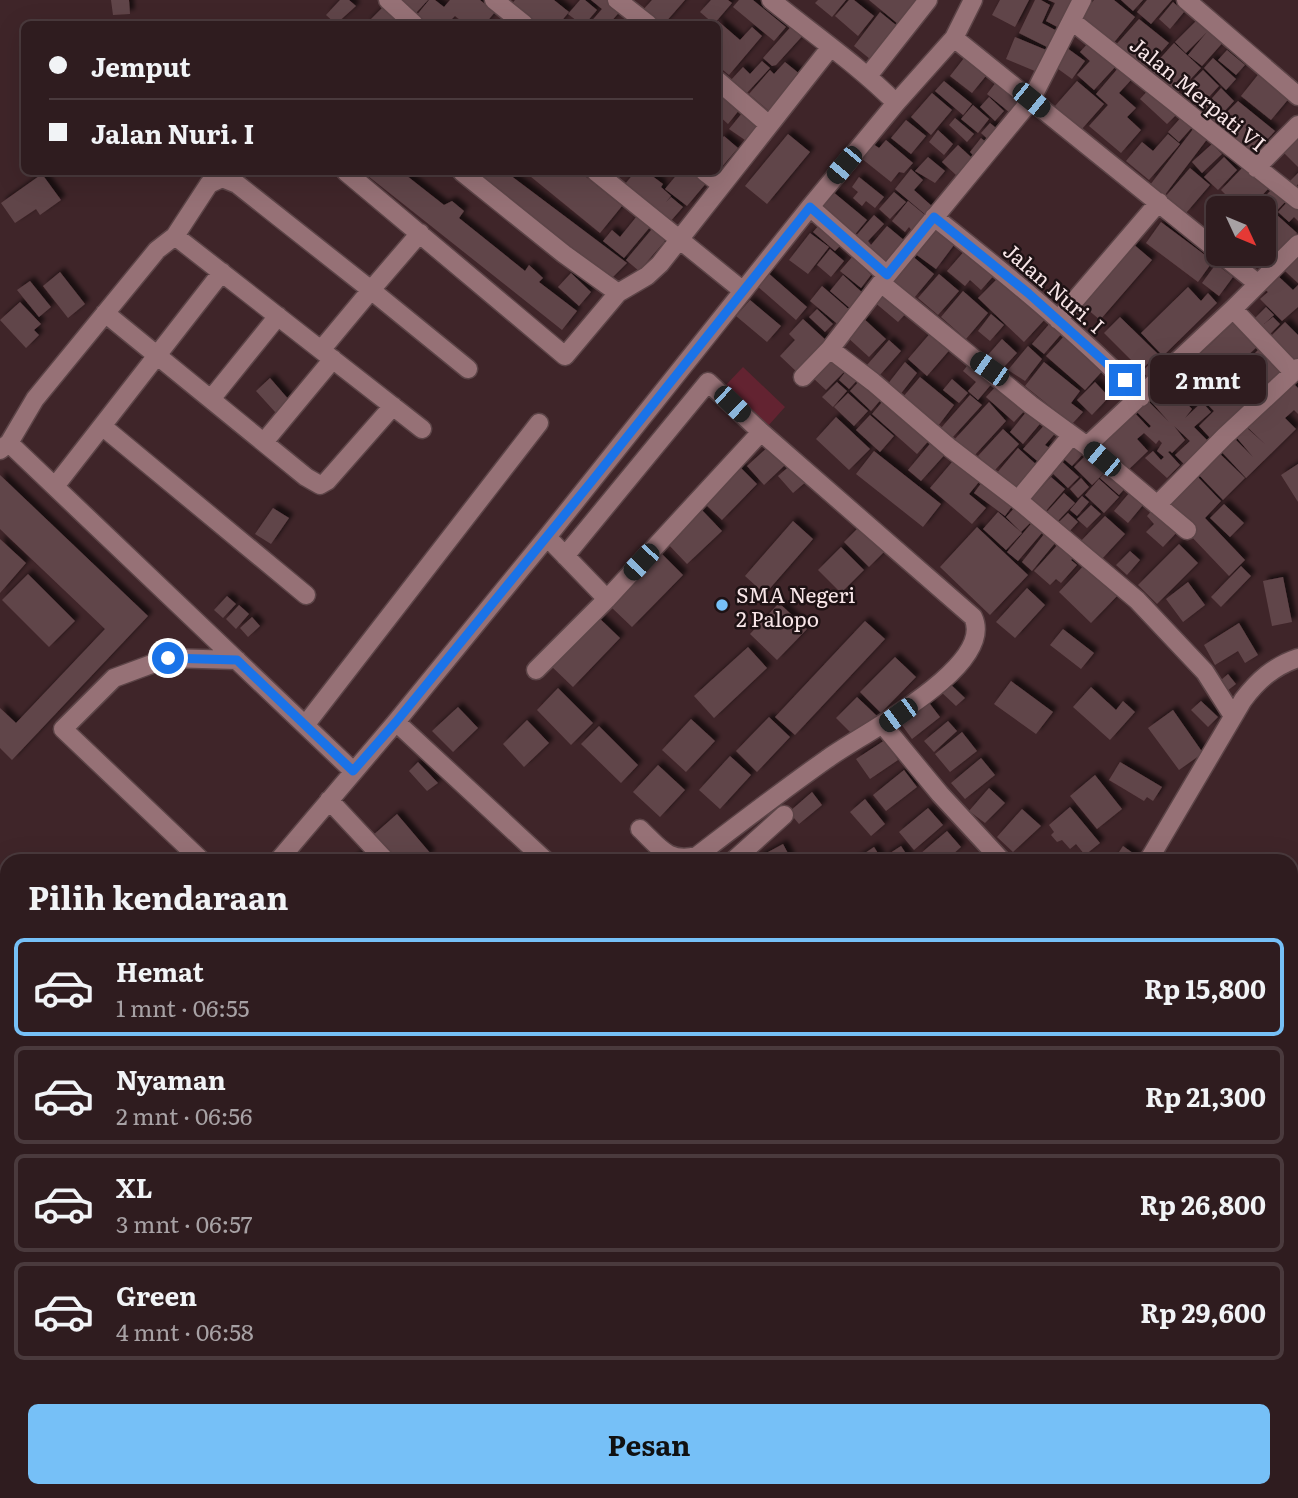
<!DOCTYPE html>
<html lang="id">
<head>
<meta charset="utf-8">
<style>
	body { margin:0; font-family:Literata,serif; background:#3b292c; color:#f1f3f6; height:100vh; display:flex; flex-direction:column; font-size:26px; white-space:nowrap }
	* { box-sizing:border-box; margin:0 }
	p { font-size:23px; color:#a7a1a4 }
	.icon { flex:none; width:38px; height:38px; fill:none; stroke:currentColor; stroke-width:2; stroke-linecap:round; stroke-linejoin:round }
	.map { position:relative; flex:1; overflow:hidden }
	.drawer { position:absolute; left:0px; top:854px; width:1298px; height:644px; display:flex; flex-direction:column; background:#2f1c1f; border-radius:21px 21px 0 0; box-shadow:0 7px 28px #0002,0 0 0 2px #4a3a3d }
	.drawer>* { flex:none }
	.guide { position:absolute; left:21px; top:21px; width:700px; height:154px; border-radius:10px; box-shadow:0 7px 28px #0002,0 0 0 2px #4a3a3d; display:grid; align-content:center; height:154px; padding:0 28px; background:#2f1c1f }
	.needle { width:46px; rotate:134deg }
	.fabs { position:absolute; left:1206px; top:196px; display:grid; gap:14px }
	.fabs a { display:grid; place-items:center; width:70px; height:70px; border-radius:10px; background:#2f1c1f; box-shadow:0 7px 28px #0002,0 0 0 2px #4a3a3d; font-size:35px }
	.end { position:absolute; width:32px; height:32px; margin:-16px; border:9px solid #1a73e8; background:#fff; box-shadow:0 0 0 4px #fff }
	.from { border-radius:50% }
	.bubble { position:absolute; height:49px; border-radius:10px; background:#2f1c1f; box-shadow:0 7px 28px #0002,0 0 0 2px #4a3a3d; font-size:23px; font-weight:700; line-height:49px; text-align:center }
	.car { position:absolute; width:21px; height:42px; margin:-21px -10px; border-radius:9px; box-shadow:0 0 5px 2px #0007; background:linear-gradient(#222 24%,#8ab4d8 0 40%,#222 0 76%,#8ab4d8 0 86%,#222 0) }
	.guide b { display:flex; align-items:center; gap:24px; height:66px; font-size:26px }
	.guide b+b { border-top:2px solid #4a3a3d }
	.guide i { width:18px; height:18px; background:#f1f3f6 }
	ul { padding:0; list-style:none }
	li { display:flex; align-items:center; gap:21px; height:98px; margin:0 14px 10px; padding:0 14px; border:4px solid #4a3a3d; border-radius:10px }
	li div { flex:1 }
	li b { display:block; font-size:26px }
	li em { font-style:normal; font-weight:700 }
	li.on { border-color:#76c0f7 }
	li>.icon { width:63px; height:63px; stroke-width:1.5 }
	h2 { padding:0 28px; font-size:32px; line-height:84px }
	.action { display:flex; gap:14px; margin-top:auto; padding:14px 28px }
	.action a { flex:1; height:80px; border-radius:10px; background:#76c0f7; color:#111; font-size:28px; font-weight:700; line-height:80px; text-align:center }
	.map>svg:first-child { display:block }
	.green { fill:#632331 }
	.building { fill:#614549; filter:url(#shadow) }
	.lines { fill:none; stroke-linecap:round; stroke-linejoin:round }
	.minor-casing { stroke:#5c4447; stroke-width:21 }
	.highway-casing { stroke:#5c4447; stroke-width:24 }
	.path { stroke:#9e888b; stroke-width:2.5; stroke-dasharray:2 5; stroke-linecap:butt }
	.minor { stroke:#967176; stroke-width:18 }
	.highway { stroke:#f9e6e8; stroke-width:21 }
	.route { stroke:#1a73e8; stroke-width:9 }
	.poi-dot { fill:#76c0f7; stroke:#1e1214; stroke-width:2.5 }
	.labels { text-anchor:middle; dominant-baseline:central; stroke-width:5; stroke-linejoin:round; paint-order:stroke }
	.street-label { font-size:21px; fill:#f7e5e7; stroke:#1e1214 }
	.poi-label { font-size:21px; fill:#f7e5e7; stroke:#1e1214; text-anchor:start }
</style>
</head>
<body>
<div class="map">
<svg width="1298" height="1498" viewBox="0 0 1298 1498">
	<defs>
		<filter id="shadow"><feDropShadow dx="4.5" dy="-4.5" stdDeviation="2" flood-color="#0009"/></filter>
	</defs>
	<rect width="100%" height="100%" fill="#3f2529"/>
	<path class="green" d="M743,367L785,407L768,426L725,386Z"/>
	<path class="building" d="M111,0H129L130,14L113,15Z
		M340,0H349L356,6L336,24L326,15Z
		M399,0H428L415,14Z
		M429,0H435L444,7L450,0H480L495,12L485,24H465L455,16L447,24H416L412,21Z
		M515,0H554L569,12L559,24H534L510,6Z
		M580,0H585L597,10L585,24H581L568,14Z
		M591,0H614L623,8L609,24H589L602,9Z
		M652,0H685L664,24H658L642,11Z
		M711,0H728L732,3L714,24L700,12Z
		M739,0H753L786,27L774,41L733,7Z
		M818,0H846L832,17L815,3Z
		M849,0H854L874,16L858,36L835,16Z
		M869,0H918L898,24Z
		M1000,0H1029L1015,27L992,15Z
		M1035,0H1041L1050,5L1042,23L1061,33L1053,50L1019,33Z
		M1048,0H1078L1063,30L1046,21L1055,3Z
		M1094,0H1114L1135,17L1111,46L1078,20Z
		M1121,0H1143L1133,11Z
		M1147,0H1172L1151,24L1137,12Z
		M1173,2L1184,12L1170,29L1159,19Z
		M384,6L398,20L393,24H366Z
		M880,12L896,25L870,59L854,46Z
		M1201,16L1226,39L1202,66L1188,55L1207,32L1186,53L1175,42Z
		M1139,19L1169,43L1144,71L1114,47Z
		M718,21L740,40L752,27L762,36L729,75L718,66V24H716Z
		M795,22L806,32L776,65L772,66L763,58Z
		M1015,37L1051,52L1042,74L1006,59Z
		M1089,42L1116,66L1094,90L1077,75L1090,61L1080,52Z
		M1174,43L1201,68L1172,99L1146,74Z
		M1067,48L1085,61L1072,79L1054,66Z
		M1227,50L1245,65L1236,75L1218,60Z
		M968,53L990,71L972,93L950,76Z
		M1213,58L1236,79L1226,90L1204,68Z
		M762,61L770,68L745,95L730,81L743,67L750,74Z
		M785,62L801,75L769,111L749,94L770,70L774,74Z
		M1119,67L1132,79L1119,93L1136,108L1127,117L1141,130L1121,153L1089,126L1108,105L1096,94Z
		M1203,70L1219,86L1207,99L1191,82Z
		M1261,71L1291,96L1271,120L1241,96Z
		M944,81L972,104L963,115L935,91Z
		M997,81L1019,99L1009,112L987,94Z
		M1077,81L1104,104L1081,130L1055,106Z
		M1151,87L1178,113L1167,124L1140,99Z
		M1221,88L1234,101L1211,126L1198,114Z
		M718,89L740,109L728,124L718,115Z
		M932,93L952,110L931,135L911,117Z
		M989,97L1004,111L995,121L980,107Z
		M1238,101L1275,131L1252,156L1214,125Z
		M973,105L989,119L978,133L961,119Z
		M743,112L760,122L745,140L729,129Z
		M1184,114L1195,124L1179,142L1168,132Z
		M955,118L974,134L967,142L949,125Z
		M906,120L926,136L911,154L891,138Z
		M990,123L1001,132L992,143L981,133Z
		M1194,128L1208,138L1164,196L1150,185Z
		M938,130L953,144L944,155L929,142Z
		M1298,131V167L1280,149Z
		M788,134L810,152L767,204L745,186Z
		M1168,134L1180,144L1149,180L1126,161L1142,142L1153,151Z
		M724,136L738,148L720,169L718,166V143Z
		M981,138L987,143L975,157L970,152Z
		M886,140L913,163L904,173L899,172L891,182L861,158L873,144L879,148Z
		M1212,144L1222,154L1202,173L1192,162Z
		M958,145L972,158L956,175L942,162Z
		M928,157L945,171L935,183L915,171Z
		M1224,157L1237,170L1218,190L1204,177Z
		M1245,165L1269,188L1250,208H1239L1221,190Z
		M1190,168L1210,185L1186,213L1166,196Z
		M911,169L923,180L914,190L934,208L927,216L895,189Z
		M363,172H402L444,205L452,201L464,211L459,218L525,271L529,265L543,278L539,282L577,311L562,330Z
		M470,172H506L627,263L610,280Z
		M525,172H580L622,206L600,233Z
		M635,172H647L663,184L661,187L671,196L666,202L671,197L683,207L669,223L620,190Z
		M679,172H696L708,181L687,206L665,189Z
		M1298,173V184L1296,187L1290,181Z
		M42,174L61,200L40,215L36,209L15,223L1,203Z
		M859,177L884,197L875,208L866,201L862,206L853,198L858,192L852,187Z
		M1273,188L1286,201L1264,224V208H1254Z
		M832,191L867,220L852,238L817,208Z
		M894,192L906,202L890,219L879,209Z
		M1292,197L1298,202V221L1294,217L1289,222L1278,212Z
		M908,201L925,215L912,231L909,227L905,232L892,221Z
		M1218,214V228L1212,233L1206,227Z
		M874,215L884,224L868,241L871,245L887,226L905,241L886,263L855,237Z
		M1277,215L1297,233L1264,268L1254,259L1259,254H1264V228Z
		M637,216L650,227L624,258L603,241L612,230L620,237Z
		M1161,222L1213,261L1198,282L1146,243Z
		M821,223L843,243L835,251L813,232Z
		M936,225L957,241L936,269L914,253Z
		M652,229L665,241L639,271L626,260Z
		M810,233L829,247L808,274L789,260Z
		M1132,243L1152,260L1100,320L1080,303Z
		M967,248L996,273L981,290L970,280L965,286L947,271Z
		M830,249L844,261L831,277L817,265Z
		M911,255L934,274L914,298L891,279Z
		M853,256L871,275L861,288L840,271Z
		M1298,257V283L1285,271Z
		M1216,264L1233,277L1219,296L1202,283Z
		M60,272L85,304L68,318L43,286Z
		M767,272L807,307L796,320L756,285Z
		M571,273L591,292L579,306L558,287Z
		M939,274L959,291L938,315L918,298Z
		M1002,274L1047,317L1024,342L978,298Z
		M843,275L865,295L852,310L830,291Z
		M1277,275L1293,290L1298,285V307L1282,321L1260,299L1268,292L1264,289Z
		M30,281L51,307L39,317L17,290Z
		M822,286L853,313L841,327L810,301Z
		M1188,287L1201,301L1208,293L1217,303L1163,356L1141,333Z
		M883,289L908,311L898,322L873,301Z
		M963,291L988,313L966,339L941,317Z
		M750,300L781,326L767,342L736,316Z
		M20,302L41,324L34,330L39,335L26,348L0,320Z
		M1266,307L1274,315L1264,324L1273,317L1280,324L1269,335L1254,319Z
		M817,309L833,324L825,332L809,317Z
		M991,314L1004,325L990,341L978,331Z
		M1120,317L1158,354L1141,370L1104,333Z
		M1239,317L1262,342L1243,360L1253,370L1234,389L1201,353Z
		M863,318L886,339L869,357L846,336Z
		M803,319L829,343L799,374L780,356L795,340L789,334Z
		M1051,322L1063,332L1044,354L1032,344Z
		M1285,322L1298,335V359L1294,363L1269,338Z
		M933,330L953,346L927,376L908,359Z
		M1067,333L1106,367L1085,390L1046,356Z
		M1002,339L1017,353L1003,368L987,356Z
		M889,340L901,351L879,376L867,365Z
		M1264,344L1286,368L1270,383L1248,360Z
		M1028,346L1042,359L1025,381L1008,370Z
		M1158,355L1166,363L1150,379L1142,372Z
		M834,357L847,369L826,390L813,378Z
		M971,361L994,381L978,400L968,391L976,382L963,371Z
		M905,362L917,373L899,396L887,385Z
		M1044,362L1080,391L1071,403L1083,412L1072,424L1025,386Z
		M1204,362L1211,370L1204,378L1196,370Z
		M1184,363L1210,390L1193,406L1167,381Z
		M850,366L861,376L849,389L839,380Z
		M863,377L884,396L871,411L850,391Z
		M920,377L954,405L938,426L903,397Z
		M270,378L290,401L276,413L256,391Z
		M952,379L968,393L959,403L943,390Z
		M1289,379L1298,388V414L1294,410L1285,418L1296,429L1246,478L1217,447L1230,434L1253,457L1237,438L1247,428L1266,445L1244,424Z
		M1001,381L1029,406L1014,422L986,397Z
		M1165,381L1192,409L1185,418L1202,402L1211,412L1194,427L1211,444L1187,467L1175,455L1190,441L1174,426L1185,440L1172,453L1170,451L1168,452L1180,465L1167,478L1145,458L1153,451L1161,460L1164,457L1157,451L1162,443L1159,440L1156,444L1144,433L1137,439L1148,451L1124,474L1095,445L1131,409L1149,428L1151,426L1136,411L1147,400L1169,422L1148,398Z
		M1224,381L1239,396L1247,389L1257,399L1213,441L1199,426L1214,411L1203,400Z
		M837,382L847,391L833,407L822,397Z
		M1095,382L1109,397L1092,415L1077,400Z
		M848,393L868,411L854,426L834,407Z
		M970,395L982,405L952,438L941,428Z
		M887,396L932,437L917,454L872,414Z
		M989,402L1006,421L973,457L954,440Z
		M1031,406L1044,419L1023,444L1010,432Z
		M870,415L894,436L880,452L856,430Z
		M836,417L870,449L849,470L816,439Z
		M1048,421L1058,430L1045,445L1054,451L1042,465L1023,449Z
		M1003,429L1019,444L994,471L978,456Z
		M934,439L948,451L921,481L908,470Z
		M1072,441L1084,453L1072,466L1059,455Z
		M769,446L785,465L764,485L747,466Z
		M1018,448L1039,467L1018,492L996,474Z
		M1216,450L1245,478L1223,500L1195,471Z
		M874,451L941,504L923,527L856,474Z
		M1090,451L1128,485L1119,495L1100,478L1106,471L1092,485L1074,467Z
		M958,455L983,477L969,494L986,508L972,524L930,488Z
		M1057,457L1079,477L1068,488L1047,468Z
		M793,463L808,480L793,493L778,476Z
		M1298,464V502L1281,475Z
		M739,466L757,484L722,520L704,503Z
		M1194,473L1221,501L1205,518L1245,560L1229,576L1189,534L1166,501Z
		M0,475L148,616L12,760L0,748V708L16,723L105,629L0,529Z
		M1051,477L1065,489L1044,513L1030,500Z
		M985,478L1016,501L1005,516L974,493Z
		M1081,478L1089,487L1078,498L1070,489Z
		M1099,479L1119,497L1104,513L1085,495Z
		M1130,492L1143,505L1128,523L1114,511Z
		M1064,493L1075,503L1056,523L1045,514Z
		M1082,496L1089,502L1077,516L1070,510Z
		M1019,503L1035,518L1021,532L1006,517Z
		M1224,504L1244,523L1230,537L1210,518Z
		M1091,505L1101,514L1087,528L1077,519Z
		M1155,507L1179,530L1163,547L1146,532L1154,524L1147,516Z
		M273,508L289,518L271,544L255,534Z
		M701,509L722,531L687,564L666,542Z
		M998,512L1022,533L1006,550L983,529Z
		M1068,513L1078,522L1067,534L1056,525Z
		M1105,516L1125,534L1101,560L1080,542Z
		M1036,518L1047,527L1018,561L1007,552Z
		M793,521L813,539L765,594L745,576Z
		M860,526L885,551L869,567L844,542Z
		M977,527L1028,575L990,615L940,567Z
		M1049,528L1060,537L1032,571L1022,562Z
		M0,539L26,563L0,593Z
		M1062,540L1077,554L1071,560L1077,565L1061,583L1056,579L1050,585L1034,571Z
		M1179,544L1198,563L1157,604L1138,585Z
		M841,547L864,570L841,593L818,570Z
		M1130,551L1140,560L1127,575L1116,565Z
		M662,554L683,575L632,627L611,607Z
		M1088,561L1120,593L1091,623L1059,592Z
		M1241,566L1251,576L1221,607L1211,597Z
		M28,574L75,621L49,647L2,600Z
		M1283,577L1292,622L1272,626L1263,581Z
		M1188,582L1205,605L1183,622L1166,599Z
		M1027,588L1045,605L1015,638L996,622Z
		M227,596L236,604L223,618L214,610Z
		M779,603L807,629L777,660L750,634Z
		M239,605L249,614L236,629L226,619Z
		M596,615L620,638L573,687L549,664Z
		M252,617L260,626L248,637L240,628Z
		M865,621L885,639L795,735L775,717Z
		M1239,623L1258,655L1245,663L1238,651L1215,665L1204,645Z
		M1063,629L1094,653L1081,669L1050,645Z
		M748,647L767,668L714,718L694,696Z
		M895,657L916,677L881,713L860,692Z
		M1228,674L1236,684L1227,691L1220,681Z
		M947,681L965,698L956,706L939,690Z
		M1011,681L1053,712L1036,734L994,704Z
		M1091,687L1116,710L1123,701L1135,712L1110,740L1073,707Z
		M558,688L593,723L571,745L537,710Z
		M857,697L877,716L856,738L836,718Z
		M927,700L940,717L912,739L899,721Z
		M1201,701L1218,717L1208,727L1191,710Z
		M458,707L478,728L453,752L432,731Z
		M1173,710L1203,753L1179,770L1148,728Z
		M769,717L790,737L757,772L736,751Z
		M691,719L715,741L686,772L662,750Z
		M527,720L549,743L524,767L503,744Z
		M948,721L957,731L934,752L924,741Z
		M599,726L638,765L621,783L581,744Z
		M962,732L977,751L950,772L935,754Z
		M885,740L898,760L870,779L856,759Z
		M730,756L751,775L720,809L699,790Z
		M981,758L995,775L965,799L951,783Z
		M418,762L438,783L427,791L409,771Z
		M1120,762L1162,787L1153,801L1147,797L1144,801L1109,780Z
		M658,765L685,790L660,817L633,792Z
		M904,770L917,787L886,811L873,795Z
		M1095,775L1122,809L1097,829L1070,796Z
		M989,788L1005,803L985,823L969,811Z
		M812,792L822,805L799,824L789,812Z
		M865,799L885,824L871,836L850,812Z
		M1070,807L1100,843L1085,855L1076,844L1070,849L1062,840L1057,842L1051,835L1054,832L1049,825Z
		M928,808L943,825L914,850L899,832Z
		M1022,809L1041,826L1013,852L997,837Z
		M397,814L431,854L423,861H405L398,853L390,859L371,837Z
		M947,831L961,847L945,861H926L920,854Z
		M783,844L791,859L787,861H758L757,858Z
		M901,846L911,861H887L884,857Z
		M1123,846L1137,856L1134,861H1113Z
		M874,847L883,861H853Z
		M361,852L368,861H350Z
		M0,1083L7,1092V1120L0,1125Z
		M0,1170L7,1177V1184L0,1190Z
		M3,1428L7,1433V1450L2,1454L7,1461L0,1467V1430Z
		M273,1491H324L329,1498H263Z
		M345,1491H378L383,1498H350Z"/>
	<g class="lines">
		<g class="minor-casing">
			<path id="minor" d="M388,0L414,24
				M494,0L524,24
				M617,0L648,24
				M771,0C813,34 858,65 896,103
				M1186,0L1298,96
				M1072,21L1298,200
				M954,38L1031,100L1082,0
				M868,76L928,0
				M718,81L769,125
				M1256,168L1298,125
				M346,172L565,356L618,293L647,276L660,264L830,48
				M462,172L564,254L618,293
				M596,172L742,290
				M705,172L722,185
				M810,207L887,275L1031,100L1218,251
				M934,217C1006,274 1077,332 1141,397
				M175,236L422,429
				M1221,254L1257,283
				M881,283L1031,405L1087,446L1187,530
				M1233,309L1293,372
				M105,313L306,477L320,485L327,481L393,406
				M1058,320L1159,202
				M830,349L873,382L950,448L1018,500L1137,600L1205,672L1233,716
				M321,350L371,290L468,369
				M803,377L830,349L887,275
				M211,399L278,316
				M102,426L306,595
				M264,442L333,359
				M9,443L35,399L157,250L175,236L209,184L222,178L237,184L371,290L420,233
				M1087,446L1233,309L1298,244
				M0,450L9,443L353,771
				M56,485L222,272
				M1018,500L1071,436
				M1157,505L1225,436L1298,368
				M547,537L607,599
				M565,556L708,382L761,432L973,617C997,667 859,735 827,759C783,790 740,823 697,856C668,863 660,848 640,829
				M536,670L607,599L761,432
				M396,722L546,861
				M306,724L539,423
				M883,725L940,794L1002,861
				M329,800L386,861
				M202,861L63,729L114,678L168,658L237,660
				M278,861L396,722L547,537L810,207L896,103L954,38L973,0
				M733,861L784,815
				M1148,861L1243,700C1258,680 1274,666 1298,658
				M0,1132L7,1127
				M1292,1166L1298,1171"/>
		</g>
		<g class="highway-casing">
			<path id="highway" d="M0,1247L7,1256
				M189,1491L195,1498"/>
		</g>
		<path class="path" d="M90,1498L98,1491"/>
		<use href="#minor" class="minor"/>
		<use href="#highway" class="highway"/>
	</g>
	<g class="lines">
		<path class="route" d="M168,658L237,660L353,771L396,722L592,481L810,207L887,275L934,217L1028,293L1125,380"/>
	</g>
	<circle class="poi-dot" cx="722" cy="605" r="7"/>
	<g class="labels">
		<g class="street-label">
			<text transform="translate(1199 93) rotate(39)">Jalan Merpati VI</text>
			<text transform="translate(1055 287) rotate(41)">Jalan Nuri. I</text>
		</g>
		<g class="poi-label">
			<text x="736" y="593">SMA Negeri<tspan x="736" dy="24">2 Palopo</tspan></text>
		</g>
	</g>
</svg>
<div class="fabs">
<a><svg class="needle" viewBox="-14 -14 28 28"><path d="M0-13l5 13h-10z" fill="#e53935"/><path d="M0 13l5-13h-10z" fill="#a7a1a4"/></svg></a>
</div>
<i class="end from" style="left:168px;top:658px"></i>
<i class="end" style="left:1125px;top:380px"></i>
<div class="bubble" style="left:1150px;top:355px;width:116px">2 mnt</div>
<i class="car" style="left:1031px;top:100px;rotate:129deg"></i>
<i class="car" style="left:844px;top:165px;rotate:220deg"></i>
<i class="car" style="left:989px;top:369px;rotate:305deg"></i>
<i class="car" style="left:732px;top:404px;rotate:134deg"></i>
<i class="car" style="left:1102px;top:459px;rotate:310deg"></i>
<i class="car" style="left:641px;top:562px;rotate:223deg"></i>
<i class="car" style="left:898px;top:715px;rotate:234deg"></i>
<div class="guide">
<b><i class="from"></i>Jemput</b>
<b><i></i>Jalan Nuri. I</b>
</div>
<section class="drawer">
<h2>Pilih kendaraan</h2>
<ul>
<li class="on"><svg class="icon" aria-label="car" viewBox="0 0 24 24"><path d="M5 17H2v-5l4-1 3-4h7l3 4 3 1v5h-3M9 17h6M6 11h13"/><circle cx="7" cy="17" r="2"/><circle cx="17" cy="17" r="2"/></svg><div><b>Hemat</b><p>1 mnt · 06:55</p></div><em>Rp 15,800</em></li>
<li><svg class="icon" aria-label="car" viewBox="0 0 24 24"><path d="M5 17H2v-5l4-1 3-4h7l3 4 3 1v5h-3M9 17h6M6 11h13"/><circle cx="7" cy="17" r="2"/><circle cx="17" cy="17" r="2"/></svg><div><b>Nyaman</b><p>2 mnt · 06:56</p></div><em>Rp 21,300</em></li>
<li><svg class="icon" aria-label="car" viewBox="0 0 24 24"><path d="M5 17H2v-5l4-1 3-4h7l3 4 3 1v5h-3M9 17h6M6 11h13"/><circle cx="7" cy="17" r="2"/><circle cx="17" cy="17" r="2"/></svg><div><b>XL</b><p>3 mnt · 06:57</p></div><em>Rp 26,800</em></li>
<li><svg class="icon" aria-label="car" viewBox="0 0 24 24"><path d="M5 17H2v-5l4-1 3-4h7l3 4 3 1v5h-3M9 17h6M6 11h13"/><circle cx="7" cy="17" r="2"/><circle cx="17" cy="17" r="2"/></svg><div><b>Green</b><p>4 mnt · 06:58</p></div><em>Rp 29,600</em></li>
</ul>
<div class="action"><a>Pesan</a></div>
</section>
</div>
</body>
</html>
